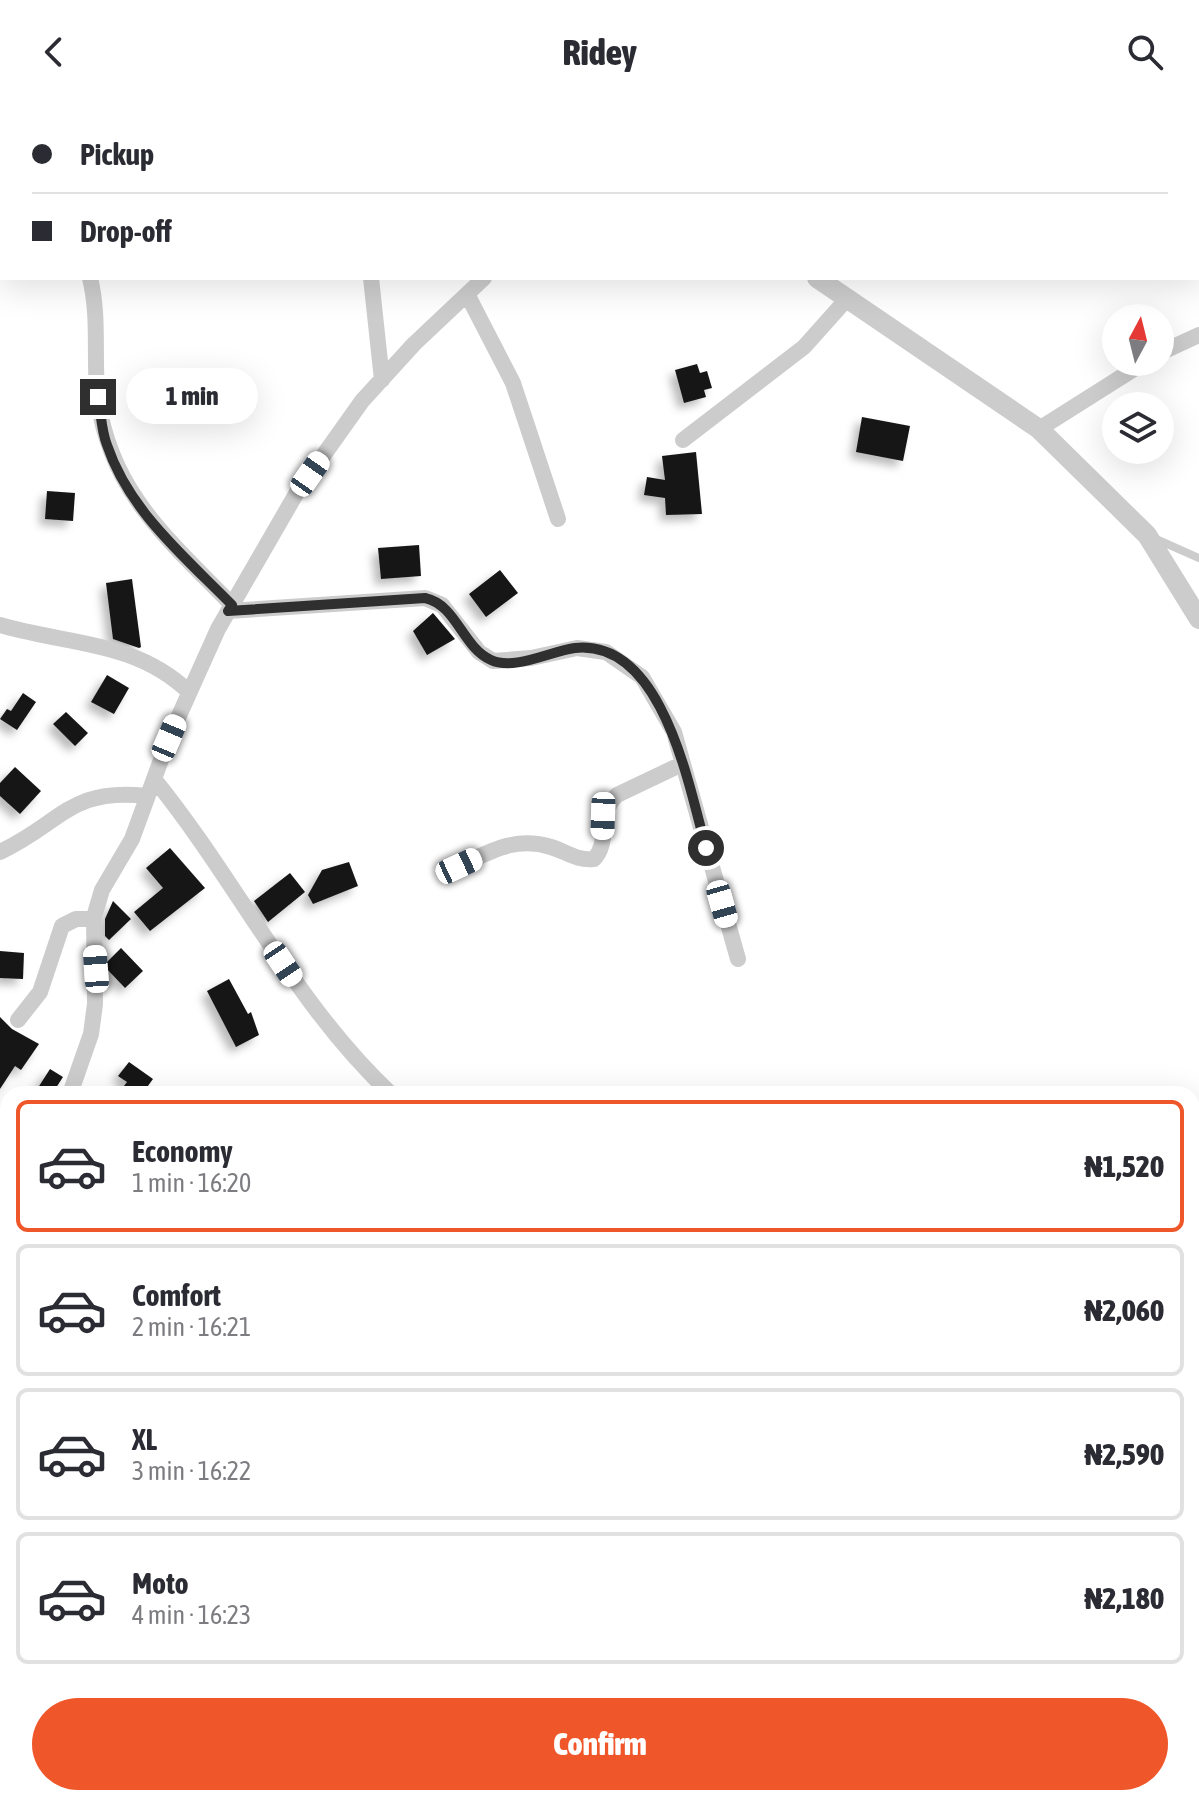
<!DOCTYPE html>
<html lang="en">
<head>
<meta charset="utf-8">
<style>
	body { margin:0; font-family:"Asap Condensed",sans-serif; background:#f2f2f3; color:#2b2b33; height:100vh; display:flex; flex-direction:column; font-size:30px; white-space:nowrap }
	* { box-sizing:border-box; margin:0 }
	p { font-size:26px; color:#7c7c81 }
	.icon { flex:none; width:44px; height:44px; fill:none; stroke:currentColor; stroke-width:2; stroke-linecap:round; stroke-linejoin:round }
	.map { position:relative; flex:1; overflow:hidden }
	.details { position:absolute; left:0px; top:982px; width:1200px; height:720px; display:flex; flex-direction:column; background:#fff; border-radius:24px 24px 0 0; box-shadow:0 8px 32px #0002 }
	.details>* { flex:none }
	.banner { position:absolute; left:0px; top:0px; width:1200px; height:176px; box-shadow:0 8px 32px #0002; display:grid; align-content:center; height:176px; padding:0 32px; background:#fff }
	.needle { width:52px; rotate:7deg }
	.buttons { position:absolute; left:1102px; top:200px; display:grid; gap:16px }
	.buttons a { display:grid; place-items:center; width:72px; height:72px; border-radius:50%; background:#fff; box-shadow:0 8px 32px #0002; font-size:40px }
	.end { position:absolute; width:36px; height:36px; margin:-18px; border:10px solid #2f2f2f; background:#fff; box-shadow:0 0 0 4px #fff }
	.from { border-radius:50% }
	.bubble { position:absolute; height:56px; border-radius:28px; background:#fff; box-shadow:0 8px 32px #0002; font-size:26px; font-weight:800; line-height:56px; text-align:center }
	.car { position:absolute; width:24px; height:48px; margin:-24px -12px; border-radius:10px; box-shadow:0 0 6px 2px #0007; background:linear-gradient(#fff 24%,#345 0 40%,#fff 0 76%,#345 0 86%,#fff 0) }
	.banner b { display:flex; align-items:center; gap:28px; height:76px; font-size:30px }
	.banner b+b { border-top:2px solid #e1e1e2 }
	.banner i { width:20px; height:20px; background:#2b2b33 }
	ul { padding:14px 0 0; list-style:none }
	li { display:flex; align-items:center; gap:24px; height:132px; margin:0 16px 12px; padding:0 16px; border:4px solid #e1e1e2; border-radius:12px }
	li div { flex:1 }
	li b { display:block; font-size:30px }
	li em { font-style:normal; font-weight:800 }
	li.selected { border-color:#ef5629 }
	li>.icon { width:72px; height:72px; stroke-width:1.5 }
	.action { display:flex; gap:16px; margin-top:auto; padding:16px 32px }
	.action a { flex:1; height:92px; border-radius:48px; background:#ef5629; color:#fff; font-size:32px; font-weight:800; line-height:92px; text-align:center }
	header { display:flex; justify-content:space-between; align-items:center; height:104px; padding:0 32px; background:#fff; font-size:36px; font-weight:800 }
	.map>svg:first-child { display:block }
	.building { fill:#161616; filter:url(#shadow) }
	.lines { fill:none; stroke-linecap:round; stroke-linejoin:round }
	.service { stroke:#ccc; stroke-width:8 }
	.minor { stroke:#ccc; stroke-width:16 }
	.tertiary { stroke:#ccc; stroke-width:20 }
	.route { stroke:#2f2f2f; stroke-width:10 }
</style>
</head>
<body>
<header><svg class="icon" aria-label="back" viewBox="0 0 24 24"><path d="M15 5l-7 7 7 7"/></svg>Ridey<svg class="icon" aria-label="search" viewBox="0 0 24 24"><circle cx="10" cy="10" r="6"/><path d="M15 15l6 6"/></svg></header>
<div class="map">
<svg width="1199" height="1702" viewBox="0 0 1199 1702">
	<defs>
		<filter id="shadow"><feDropShadow dx="-6" dy="6" stdDeviation="4" flood-color="#0004"/></filter>
	</defs>
	<rect width="100%" height="100%" fill="#fff"/>
	<path class="building" d="M697,260L700,269L707,267L712,284L704,286L706,293L684,299L675,266Z
		M862,313L910,322L903,357L856,348Z
		M696,348L702,410L666,411L665,394L644,391L647,373L665,376L662,352Z
		M47,387L75,389L73,417L45,415Z
		M419,441L421,472L381,475L378,444Z
		M500,466L518,489L486,513L469,490Z
		M132,475L141,543L139,544L113,535L106,479Z
		M433,509L455,535L427,551L413,527Z
		M107,571L129,584L114,610L91,598Z
		M23,589L36,598L17,626L0,615L7,605L11,607Z
		M66,608L88,629L75,642L53,620Z
		M15,663L41,687L20,710L0,692V679Z
		M170,744L205,784L150,827L134,808L163,784L146,764Z
		M349,758L358,782L313,800L308,791L322,766Z
		M290,769L305,788L268,818L254,797Z
		M113,797L131,815L109,836L105,832V815Z
		M121,844L143,867L125,884L106,864V859Z
		M0,847L24,849L23,875L0,874Z
		M229,875L248,910L251,908L259,931L236,943L207,887Z
		M0,913L12,925L39,940L21,966L15,962L0,985Z
		M129,958L153,975L142,990H118L127,978L118,972Z
		M50,965L63,973L52,990H34Z"/>
	<g class="lines">
		<path class="service" d="M1156,435L1199,454
			M1192,1476L1199,1474"/>
		<path class="minor" d="M13,0V2
			M323,0L324,2
			M357,2L361,0
			M623,2L624,0
			M885,2L886,0
			M0,37H2
			M0,128H2
			M90,174C100,215 93,255 98,296C111,389 170,437 232,501
			M371,174L382,276
			M467,190L513,279L558,415
			M1160,249L1199,231
			M1039,325L1145,258
			M683,336L804,243L846,196
			M228,507L425,494L442,501L479,548L493,557L531,554L577,544L606,548L642,573L674,628L738,855
			M0,521C67,541 135,536 189,588
			M154,675C237,777 294,899 391,990
			M0,748C62,719 70,683 147,692
			M459,762C491,747 516,732 551,743C567,748 577,757 594,755C611,737 596,710 617,691L682,660
			M18,916L40,888L62,822L76,815H94
			M70,990L91,930L95,900L94,813L102,786L132,735L169,634L218,525L296,390L362,297L414,240L484,174
			M0,1092L8,1081
			M0,1191L8,1187
			M0,1450L8,1449
			M0,1536L8,1534
			M0,1673L8,1679
			M30,1694L42,1702
			M713,1694L716,1702"/>
		<path class="tertiary" d="M588,0L591,2
			M817,174L1039,325L1147,431L1199,515"/>
	</g>
	<g class="lines">
		<path class="route" d="M98,293C101,308 101,326 107,341C129,407 185,453 232,501L228,507L425,494C457,501 462,543 491,556C514,567 551,547 575,544C663,535 689,683 706,744"/>
	</g>
</svg>
<div class="buttons">
<a><svg class="needle" viewBox="-14 -14 28 28"><path d="M0-13l5 13h-10z" fill="#e53935"/><path d="M0 13l5-13h-10z" fill="#7c7c81"/></svg></a>
<a><svg class="icon" aria-label="layers" viewBox="0 0 24 24"><path d="M12 4l9 5-9 5-9-5zM3 14l9 5 9-5"/></svg></a>
</div>
<i class="end from" style="left:706px;top:744px"></i>
<i class="end" style="left:98px;top:293px"></i>
<div class="bubble" style="left:126px;top:264px;width:132px">1 min</div>
<i class="car" style="left:310px;top:370px;rotate:35deg"></i>
<i class="car" style="left:169px;top:634px;rotate:23deg"></i>
<i class="car" style="left:603px;top:712px;rotate:182deg"></i>
<i class="car" style="left:459px;top:762px;rotate:65deg"></i>
<i class="car" style="left:722px;top:800px;rotate:164deg"></i>
<i class="car" style="left:283px;top:860px;rotate:146deg"></i>
<i class="car" style="left:96px;top:865px;rotate:356deg"></i>
<div class="banner">
<b><i class="from"></i>Pickup</b>
<b><i></i>Drop-off</b>
</div>
<section class="details">
<ul>
<li class="selected"><svg class="icon" aria-label="car" viewBox="0 0 24 24"><path d="M5 17H2v-5l4-1 3-4h7l3 4 3 1v5h-3M9 17h6M6 11h13"/><circle cx="7" cy="17" r="2"/><circle cx="17" cy="17" r="2"/></svg><div><b>Economy</b><p>1 min · 16:20</p></div><em>₦1,520</em></li>
<li><svg class="icon" aria-label="car" viewBox="0 0 24 24"><path d="M5 17H2v-5l4-1 3-4h7l3 4 3 1v5h-3M9 17h6M6 11h13"/><circle cx="7" cy="17" r="2"/><circle cx="17" cy="17" r="2"/></svg><div><b>Comfort</b><p>2 min · 16:21</p></div><em>₦2,060</em></li>
<li><svg class="icon" aria-label="car" viewBox="0 0 24 24"><path d="M5 17H2v-5l4-1 3-4h7l3 4 3 1v5h-3M9 17h6M6 11h13"/><circle cx="7" cy="17" r="2"/><circle cx="17" cy="17" r="2"/></svg><div><b>XL</b><p>3 min · 16:22</p></div><em>₦2,590</em></li>
<li><svg class="icon" aria-label="car" viewBox="0 0 24 24"><path d="M5 17H2v-5l4-1 3-4h7l3 4 3 1v5h-3M9 17h6M6 11h13"/><circle cx="7" cy="17" r="2"/><circle cx="17" cy="17" r="2"/></svg><div><b>Moto</b><p>4 min · 16:23</p></div><em>₦2,180</em></li>
</ul>
<div class="action"><a>Confirm</a></div>
</section>
</div>
</body>
</html>
